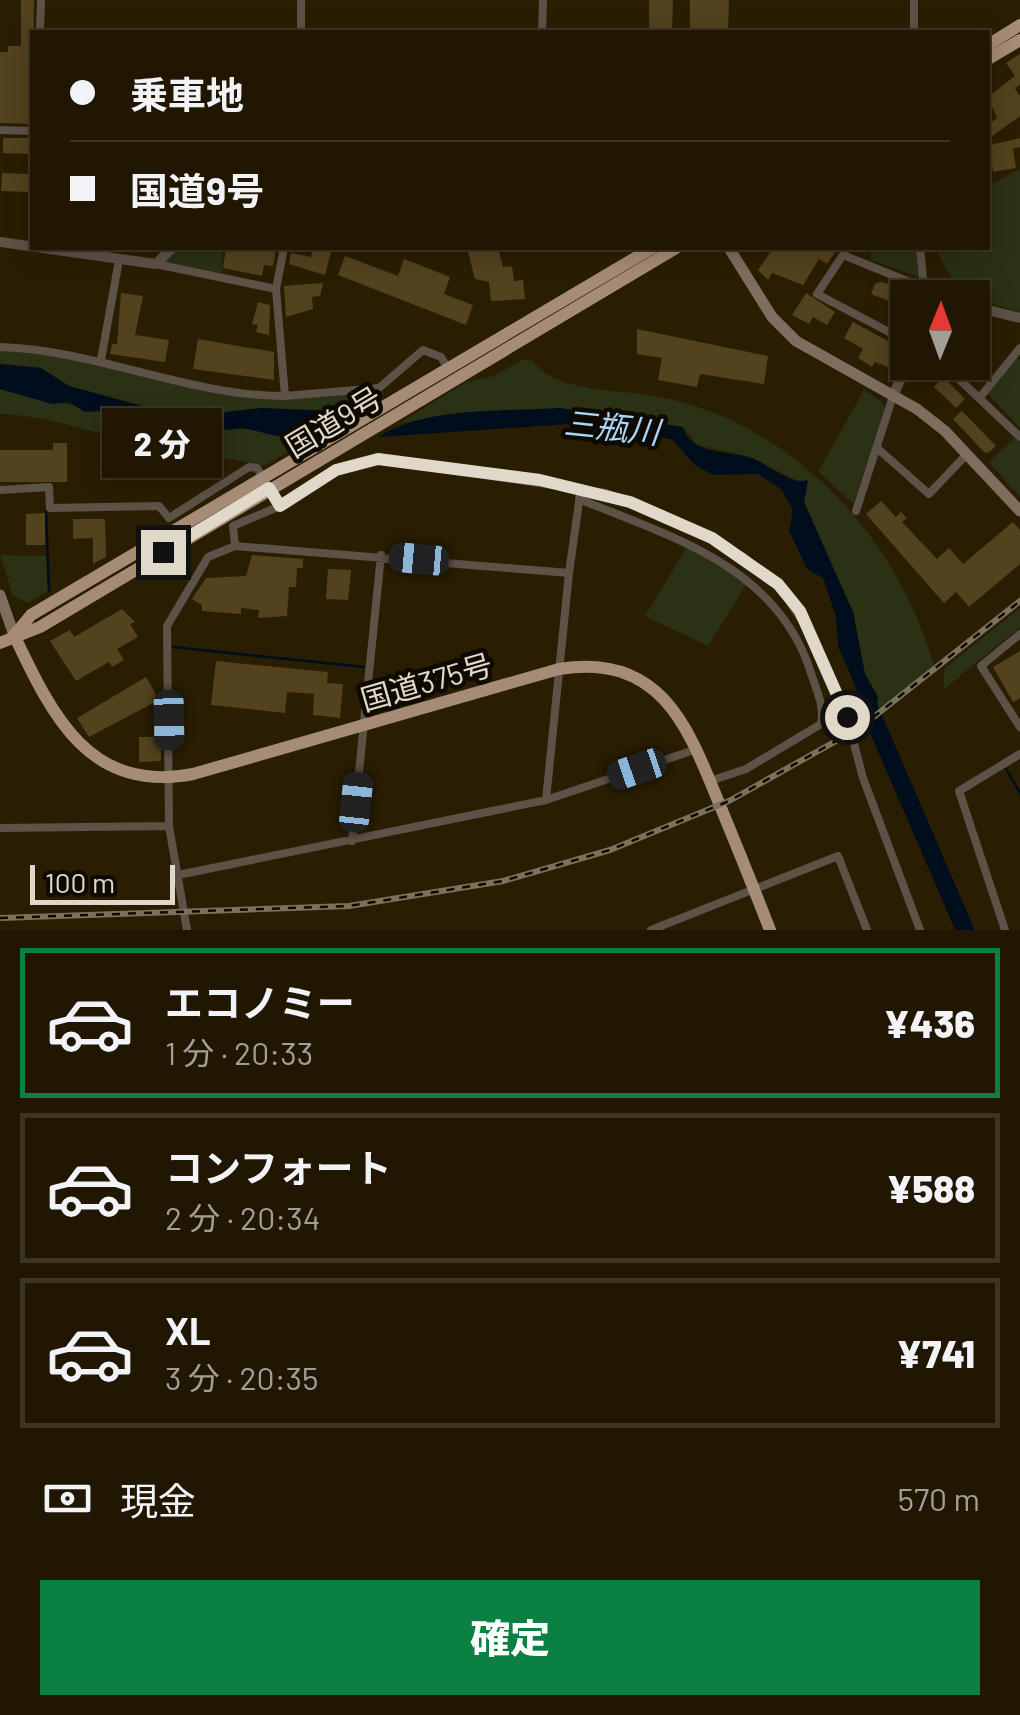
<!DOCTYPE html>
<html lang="ja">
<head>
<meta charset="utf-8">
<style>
	body { margin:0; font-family:Barlow,"Noto Sans JP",sans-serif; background:#2d2311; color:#f1f3f6; height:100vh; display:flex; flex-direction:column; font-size:38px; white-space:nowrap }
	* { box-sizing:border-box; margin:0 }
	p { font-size:32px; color:#a29f99 }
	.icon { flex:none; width:55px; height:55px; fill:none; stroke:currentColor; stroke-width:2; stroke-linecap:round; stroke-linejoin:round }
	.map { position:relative; height:930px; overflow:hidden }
	.panel { display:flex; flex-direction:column; background:#201602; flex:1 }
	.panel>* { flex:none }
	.banner { position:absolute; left:30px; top:30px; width:960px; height:220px; border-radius:0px; box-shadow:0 5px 25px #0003,0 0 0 2px #3d3524; display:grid; align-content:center; height:220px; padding:0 40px; background:#201602 }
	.needle { width:65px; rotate:1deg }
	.buttons { position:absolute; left:890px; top:280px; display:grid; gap:20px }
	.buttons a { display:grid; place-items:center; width:100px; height:100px; border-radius:0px; background:#201602; box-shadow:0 5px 25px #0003,0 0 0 2px #3d3524; font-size:50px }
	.scale { position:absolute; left:30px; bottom:25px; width:145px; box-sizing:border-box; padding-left:10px; border:5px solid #e0d8c8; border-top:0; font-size:28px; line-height:35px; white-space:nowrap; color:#e0d8c8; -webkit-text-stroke:8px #0e0901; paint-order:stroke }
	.end { position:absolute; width:45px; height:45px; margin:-22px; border:12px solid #e0d8c8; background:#111; box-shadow:0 0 0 5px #111 }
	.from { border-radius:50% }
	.bubble { position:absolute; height:70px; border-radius:0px; background:#201602; box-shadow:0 5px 25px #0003,0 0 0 2px #3d3524; font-size:32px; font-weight:800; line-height:70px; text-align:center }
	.car { position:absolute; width:30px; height:60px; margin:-30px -15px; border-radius:12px; box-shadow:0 0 8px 2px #0007; background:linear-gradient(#222 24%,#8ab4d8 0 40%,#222 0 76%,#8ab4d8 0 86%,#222 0) }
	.banner b { display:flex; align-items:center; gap:35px; height:95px; font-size:38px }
	.banner b+b { border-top:2px solid #3d3524 }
	.banner i { width:25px; height:25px; background:#f1f3f6 }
	ul { padding:18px 0 0; list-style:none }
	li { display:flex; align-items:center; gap:30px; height:150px; margin:0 20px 15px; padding:0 20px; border:5px solid #3d3524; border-radius:0px }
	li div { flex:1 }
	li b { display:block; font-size:38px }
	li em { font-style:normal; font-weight:800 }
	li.on { border-color:#0b8043 }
	li>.icon { width:90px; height:90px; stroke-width:1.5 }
	.pay { display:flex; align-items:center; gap:25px; height:110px; padding:0 40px; font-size:38px }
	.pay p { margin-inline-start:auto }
	.action { display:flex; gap:20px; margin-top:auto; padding:20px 40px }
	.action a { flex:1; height:115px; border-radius:0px; background:#0b8043; color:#fff; font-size:40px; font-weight:800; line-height:115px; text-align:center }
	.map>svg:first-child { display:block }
	.green { fill:#2a3114 }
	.water { fill:#000d1c }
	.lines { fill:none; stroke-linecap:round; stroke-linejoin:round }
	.stream { stroke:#000d1c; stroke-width:2.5 }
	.river { stroke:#000d1c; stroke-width:18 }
	.building { fill:#53421e }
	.minor { stroke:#5d5248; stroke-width:8 }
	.tertiary { stroke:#5d5248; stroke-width:10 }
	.secondary { stroke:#7f6d5f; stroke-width:11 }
	.trunk { stroke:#a68c77; stroke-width:12 }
	.rail-casing { stroke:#7c725c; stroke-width:6 }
	.rail { stroke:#0e0901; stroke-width:2.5; stroke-dasharray:8; stroke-linecap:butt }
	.route { stroke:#e0d8c8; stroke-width:12 }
	.labels { text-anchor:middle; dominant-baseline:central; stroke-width:9; stroke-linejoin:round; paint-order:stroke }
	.street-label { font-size:30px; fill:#e0d8c8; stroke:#0e0901 }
	.water-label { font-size:32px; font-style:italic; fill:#a6d6f8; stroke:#0e0901 }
</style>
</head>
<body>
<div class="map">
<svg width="1020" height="930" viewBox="0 0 1020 930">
	<rect width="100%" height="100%" fill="#2a1e02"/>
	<path class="green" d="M1020,169V312L954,293V281L938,255L941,248H988V186Z
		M179,248H223L222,273L164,262Z
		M871,248H918L921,278L871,260Z
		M0,350L82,359L253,399L385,393L354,412L262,408L182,417L69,386L41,368L0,364Z
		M524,359L533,361C555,393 619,389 655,396C793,421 900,539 935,670L875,714L878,697L865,674L853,612L804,502L802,483L747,456L697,445L683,427L559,408L477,412L398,424L466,382L494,376Z
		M1016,359H1020V428L987,393Z
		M0,389C36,395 68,406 103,411C130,414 156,433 184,435C204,436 225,427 245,429C268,430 289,437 313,437L264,466C228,456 191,455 155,447C103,436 53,416 0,414Z
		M864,390L883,403L885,412L853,503L818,472Z
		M1015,438L1020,443V497L989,462Z
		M687,547L747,583L708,646L645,616Z
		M0,555L46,556L48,591L28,603L13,596Z
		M1020,608V627L944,689V669Z"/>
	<path class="water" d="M0,364L41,368L69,386L182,417L261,408L354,412L313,437L277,436L243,428L183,435L102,411L85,412L69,402L52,404L0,389Z
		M560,408L683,427C689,455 730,451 752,458C770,465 790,486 808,480L804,502L853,612L865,674L878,697L875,714L869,718L838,646L836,616L823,578L807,569L789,530L793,510L781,489L758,474L713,475L695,465L673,440L626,428L618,431L569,424L378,437C427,406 502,412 560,408Z"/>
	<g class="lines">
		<path class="stream" d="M46,512L49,590
			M173,647L364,667
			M1006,769L1020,793"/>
		<path class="river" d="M864,696L965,930"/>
	</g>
	<path class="building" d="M21,0H34L32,124L0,123V52H8V46H21Z
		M649,0H673L672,32H649Z
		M690,0H729L728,32H690Z
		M1020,54V84L1015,89L1020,96V116L988,139V125L997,118L988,97L1015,76L1006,63Z
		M3,138H32V154L3,153Z
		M1020,138V147L1013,149L1016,168L993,172L990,145Z
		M2,173L28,174V192L1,191Z
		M226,248L242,250L276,248L273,266L264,265L262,276L223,268Z
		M313,248L331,252L325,275L289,264L291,253L311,257Z
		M467,248H498L503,267L512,266L514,281L523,280L525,299L491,301L489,282L475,279Z
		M773,248H838L827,264L819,259L803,285L772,273L768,280L758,270Z
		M345,256L398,276L404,259L450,277L444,294L473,305L466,325L338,275Z
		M881,282L913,291L908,298V327L889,323L894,303L871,294L875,284Z
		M323,283L320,296L312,297L313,309L286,317L284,286Z
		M121,293L143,296L135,335L169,340L165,362L110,354L112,344H117Z
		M806,293L835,312L827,325L813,317L809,324L792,315Z
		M258,302L270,305L269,335L256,332L258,325L252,324Z
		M853,322L906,351L895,370L875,362L872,367L858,358L863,349L844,338Z
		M637,329L768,356L764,384L700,374L697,387L658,380L662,358L637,354Z
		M198,339L274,352V380L193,369Z
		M943,377L965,399L956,408L934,387Z
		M962,411L996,446L989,452L985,453L953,419Z
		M53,443H67V482H0V450H53Z
		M881,501L896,517L901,512L907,518L902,522L937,559L949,548L963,564L1013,522L1020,530V564L969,607L956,592L944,603L866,514Z
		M45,513V545H26V514Z
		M73,519H105L106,557L93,564V538L73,539Z
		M252,555L303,559V568H297L296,587H289L287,616L258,618L259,610L241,608V614L202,611V605L192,599L206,578L246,576Z
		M328,569L351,570L348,600L326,599Z
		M122,609L135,622L130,624L138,637L117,649L124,660L112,667L109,662L76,681L50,641L70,630L74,637Z
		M1020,651V698L1013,702L993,667Z
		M216,661L328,672L327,683L343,684L340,718L313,715L314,694L287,692L285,713L211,705Z
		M146,677L159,700L89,737L77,718Z
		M139,737H161V761L139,762Z"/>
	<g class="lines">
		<path class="minor" d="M40,32L41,0
			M301,32V0
			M542,32L543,0
			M914,32V0
			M0,130L32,131
			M284,248L276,289L285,396L379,388L423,350L441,357L447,367
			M920,248L924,288
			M156,264L276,289
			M908,342L817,294L843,255L937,293
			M0,347C97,350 188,396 285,396
			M101,360L119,260
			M941,362L1020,437
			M981,396L1020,348
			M877,448L929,494L967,454
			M0,490L49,487L50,508L159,506L169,518L249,467L257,468L280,506
			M579,499C672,537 778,567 811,673C816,689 825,707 821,724L746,769L710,781
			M856,511L893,396
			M235,546L233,526L280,506L336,470L378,459L606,493L677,522L742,556L778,584L812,636L847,717L863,778L920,930
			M569,573L581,488
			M1020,634L981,666L1020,727
			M0,828L169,826
			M352,841L381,555
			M178,875L546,800L697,749
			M187,930L169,826L167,626L208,557L235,546L569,573L546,800
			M651,930L838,856L867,930
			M1005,930L959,791L1020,754"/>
		<path class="tertiary" d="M0,242L156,264L172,248
			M936,298L937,293L949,298
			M972,306L1020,318
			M893,396L908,362"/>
		<path class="secondary" d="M729,248L772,317L796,341L917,409L945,431L1020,511
			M0,595L14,635"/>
		<path class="trunk" d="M988,45L1020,25
			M988,59L1020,40
			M16,633L31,615L652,248
			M14,635C52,715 89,794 193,774L559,669C663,652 689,730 721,808C738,849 754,889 770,930
			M0,643L40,627L676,248"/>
		<g class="rail-casing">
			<path id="rail" d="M0,918L349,906L503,881L610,850L729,801L861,727L1020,601"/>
		</g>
		<use href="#rail" class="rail"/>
	</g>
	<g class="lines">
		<path class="route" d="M163,552L269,488L280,506L336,470L378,459L540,480L630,502L712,538L778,584L800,611L847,717"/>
	</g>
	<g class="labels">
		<g class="street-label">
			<text transform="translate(333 421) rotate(-31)">国道9号</text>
			<text transform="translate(426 681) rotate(-16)">国道375号</text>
		</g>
		<g class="water-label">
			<text transform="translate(612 426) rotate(6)">三瓶川</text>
		</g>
	</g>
</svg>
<div class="buttons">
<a><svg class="needle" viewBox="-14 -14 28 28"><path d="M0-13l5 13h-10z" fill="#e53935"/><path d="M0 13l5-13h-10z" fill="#a29f99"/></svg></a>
</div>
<div class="scale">100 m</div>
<i class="end from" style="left:847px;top:717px"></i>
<i class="end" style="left:163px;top:552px"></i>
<div class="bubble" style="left:102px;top:408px;width:120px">2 分</div>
<i class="car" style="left:419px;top:559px;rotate:275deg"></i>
<i class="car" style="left:169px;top:720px;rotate:179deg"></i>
<i class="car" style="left:637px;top:769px;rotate:251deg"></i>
<i class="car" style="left:356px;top:802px;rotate:6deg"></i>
<div class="banner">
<b><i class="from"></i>乗車地</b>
<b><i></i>国道9号</b>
</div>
</div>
<section class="panel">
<ul>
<li class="on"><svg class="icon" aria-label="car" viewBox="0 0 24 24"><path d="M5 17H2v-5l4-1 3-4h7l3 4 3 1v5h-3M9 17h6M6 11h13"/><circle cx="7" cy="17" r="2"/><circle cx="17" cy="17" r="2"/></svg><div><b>エコノミー</b><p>1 分 · 20:33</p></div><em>¥436</em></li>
<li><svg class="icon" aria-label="car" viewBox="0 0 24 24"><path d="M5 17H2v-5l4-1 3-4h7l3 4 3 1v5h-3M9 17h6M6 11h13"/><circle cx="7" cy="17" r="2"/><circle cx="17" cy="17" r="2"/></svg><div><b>コンフォート</b><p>2 分 · 20:34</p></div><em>¥588</em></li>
<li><svg class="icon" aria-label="car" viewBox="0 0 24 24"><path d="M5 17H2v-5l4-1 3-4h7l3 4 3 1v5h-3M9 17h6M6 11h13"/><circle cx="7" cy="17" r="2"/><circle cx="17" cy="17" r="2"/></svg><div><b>XL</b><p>3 分 · 20:35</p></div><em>¥741</em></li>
</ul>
<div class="pay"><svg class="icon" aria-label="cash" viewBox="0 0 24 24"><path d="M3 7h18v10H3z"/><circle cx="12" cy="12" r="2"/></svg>現金<p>570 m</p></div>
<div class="action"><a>確定</a></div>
</section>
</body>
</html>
